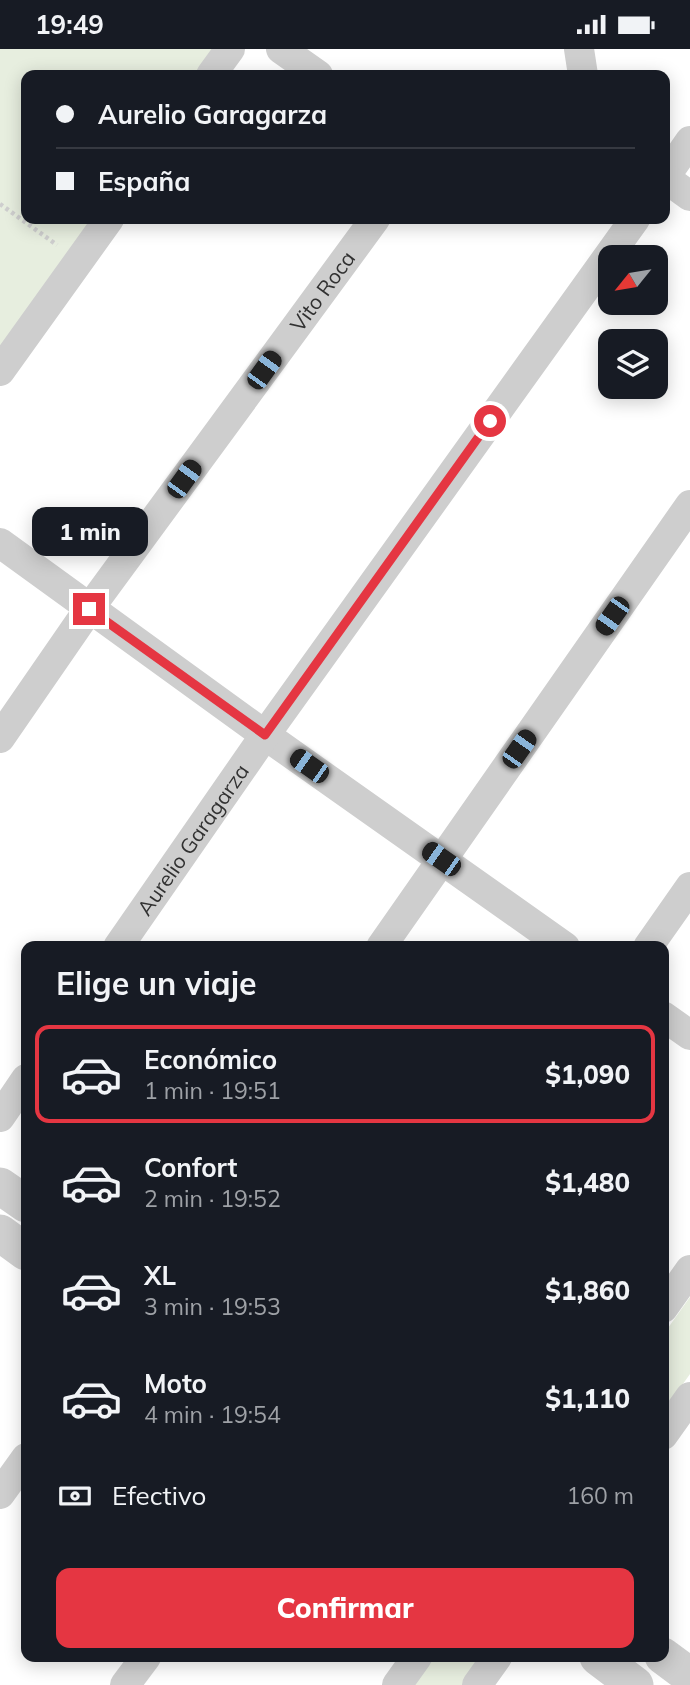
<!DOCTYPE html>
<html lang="es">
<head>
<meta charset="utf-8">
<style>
	body { margin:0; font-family:Mulish,sans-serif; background:#20242c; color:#f1f3f6; height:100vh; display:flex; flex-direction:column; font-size:26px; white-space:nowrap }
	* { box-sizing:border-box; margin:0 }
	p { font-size:23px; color:#9ea1a6 }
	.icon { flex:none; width:38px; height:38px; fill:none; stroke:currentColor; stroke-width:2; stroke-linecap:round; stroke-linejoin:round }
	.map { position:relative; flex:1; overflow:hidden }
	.drawer { position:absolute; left:21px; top:892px; width:648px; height:721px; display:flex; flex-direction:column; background:#171b24; border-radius:14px; box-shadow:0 4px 18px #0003 }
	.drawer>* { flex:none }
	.hud { position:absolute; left:21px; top:21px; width:649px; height:154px; border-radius:14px; box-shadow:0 4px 18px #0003; display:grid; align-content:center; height:154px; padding:0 35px; background:#171b24 }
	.needle { width:46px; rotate:240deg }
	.buttons { position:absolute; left:598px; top:196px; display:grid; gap:14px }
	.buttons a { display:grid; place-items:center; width:70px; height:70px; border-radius:14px; background:#171b24; box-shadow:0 4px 18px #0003; font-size:35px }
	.end { position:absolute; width:32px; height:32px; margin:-16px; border:9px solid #e53642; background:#fff; box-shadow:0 0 0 4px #fff }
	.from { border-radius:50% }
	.bubble { position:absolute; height:49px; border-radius:14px; background:#171b24; box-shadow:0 4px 18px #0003; font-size:23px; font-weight:800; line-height:49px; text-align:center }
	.car { position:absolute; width:21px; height:42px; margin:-21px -10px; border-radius:9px; box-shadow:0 0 5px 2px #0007; background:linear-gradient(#222 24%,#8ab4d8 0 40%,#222 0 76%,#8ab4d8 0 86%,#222 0) }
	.hud b { display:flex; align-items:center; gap:24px; height:66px; font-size:26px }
	.hud b+b { border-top:2px solid #363941 }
	.hud i { width:18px; height:18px; background:#f1f3f6 }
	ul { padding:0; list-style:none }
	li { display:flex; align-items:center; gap:21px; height:98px; margin:0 14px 10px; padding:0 21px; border:4px solid transparent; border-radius:14px }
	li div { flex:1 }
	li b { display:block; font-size:26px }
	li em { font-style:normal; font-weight:800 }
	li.current { border-color:#e53642 }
	li>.icon { width:63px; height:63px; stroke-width:1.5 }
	h2 { padding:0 35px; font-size:32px; line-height:84px }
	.pay { display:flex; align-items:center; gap:18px; height:77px; padding:0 35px; font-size:26px }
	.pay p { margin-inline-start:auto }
	.primary-button { display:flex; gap:14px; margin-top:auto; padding:14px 35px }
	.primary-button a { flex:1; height:80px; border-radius:14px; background:#e53642; color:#fff; font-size:28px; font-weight:800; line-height:80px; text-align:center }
	.status { display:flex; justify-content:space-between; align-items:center; height:49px; padding:0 35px; background:#171b24; direction:ltr }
	.status svg { height:19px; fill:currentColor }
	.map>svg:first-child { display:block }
	.green { fill:#e7eedf }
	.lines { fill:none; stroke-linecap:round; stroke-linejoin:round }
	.path { stroke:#cecece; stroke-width:4.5; stroke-dasharray:3.5 3.5; stroke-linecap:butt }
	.minor { stroke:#cecece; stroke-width:30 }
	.tertiary { stroke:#cecece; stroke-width:37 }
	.route { stroke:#e53642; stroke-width:9 }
	.labels { text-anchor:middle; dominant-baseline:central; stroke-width:7; stroke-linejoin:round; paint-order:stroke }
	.street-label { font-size:21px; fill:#313131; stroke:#fff }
</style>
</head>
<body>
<div class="status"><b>19:49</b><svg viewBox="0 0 49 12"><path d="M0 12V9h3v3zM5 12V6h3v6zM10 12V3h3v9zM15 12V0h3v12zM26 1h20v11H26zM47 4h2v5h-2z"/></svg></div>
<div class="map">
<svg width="690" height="1636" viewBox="0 0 690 1636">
	<rect width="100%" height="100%" fill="#fff"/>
	<path class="green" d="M0,0H214L195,26H26V170H94L0,302Z
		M690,1248V1325L663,1363V1286Z
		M430,1608H484L465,1636H410Z"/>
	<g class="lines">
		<path class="path" d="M0,155L57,196"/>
		<g class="minor">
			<path d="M281,0L318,26"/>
			<path d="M579,0L583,26"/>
			<path d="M211,26L230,0"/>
			<path d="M665,128L690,92"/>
			<path d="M665,129L690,147"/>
			<path d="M0,322L109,170"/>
			<path d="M0,494L265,686L565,898"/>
			<path id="s1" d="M0,689L89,560L375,170"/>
			<path id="s2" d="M118,898L265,686L635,170"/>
			<path d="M381,898L690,456"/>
			<path d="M648,898L690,838"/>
			<path d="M663,967L690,986"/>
			<path d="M0,1068L26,1030"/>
			<path d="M663,1259L690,1221"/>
			<path d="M663,1386L690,1348"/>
			<path d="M0,1445L26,1409"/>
			<path d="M125,1636L146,1608"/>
			<path d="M397,1636L417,1608"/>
			<path d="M477,1636L497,1608"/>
		</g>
		<path class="tertiary" d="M0,1137L26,1155
			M0,1184L26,1203
			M663,1607L690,1627
			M598,1608L635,1636"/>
	</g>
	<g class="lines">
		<path class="route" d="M89,560L265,686L490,372"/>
	</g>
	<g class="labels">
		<g class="street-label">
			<text stroke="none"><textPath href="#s1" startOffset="551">Vito Roca</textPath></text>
			<text stroke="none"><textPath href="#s2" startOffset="131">Aurelio Garagarza</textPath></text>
		</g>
	</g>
</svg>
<div class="buttons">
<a><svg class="needle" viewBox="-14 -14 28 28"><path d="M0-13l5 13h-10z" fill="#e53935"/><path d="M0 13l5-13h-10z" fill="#9ea1a6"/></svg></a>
<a><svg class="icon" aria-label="layers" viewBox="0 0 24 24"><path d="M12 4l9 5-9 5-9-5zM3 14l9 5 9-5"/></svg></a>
</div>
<i class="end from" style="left:490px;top:372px"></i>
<i class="end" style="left:89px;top:560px"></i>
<div class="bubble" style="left:32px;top:458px;width:116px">1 min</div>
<i class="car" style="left:264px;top:321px;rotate:36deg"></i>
<i class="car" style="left:184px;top:430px;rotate:36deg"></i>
<i class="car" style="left:612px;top:567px;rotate:215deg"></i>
<i class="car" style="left:519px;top:700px;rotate:35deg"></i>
<i class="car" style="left:309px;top:717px;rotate:305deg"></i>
<i class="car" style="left:441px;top:810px;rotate:305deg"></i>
<div class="hud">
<b><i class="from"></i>Aurelio Garagarza</b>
<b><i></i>España</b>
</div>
<section class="drawer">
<h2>Elige un viaje</h2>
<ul>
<li class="current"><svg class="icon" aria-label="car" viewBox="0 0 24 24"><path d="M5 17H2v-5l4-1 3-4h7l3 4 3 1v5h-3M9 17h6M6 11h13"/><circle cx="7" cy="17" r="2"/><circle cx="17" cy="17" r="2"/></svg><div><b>Económico</b><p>1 min · 19:51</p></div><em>$1,090</em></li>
<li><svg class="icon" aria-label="car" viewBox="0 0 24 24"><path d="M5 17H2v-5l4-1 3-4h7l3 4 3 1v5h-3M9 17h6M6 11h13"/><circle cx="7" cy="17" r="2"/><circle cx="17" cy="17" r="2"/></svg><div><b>Confort</b><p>2 min · 19:52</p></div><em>$1,480</em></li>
<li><svg class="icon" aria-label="car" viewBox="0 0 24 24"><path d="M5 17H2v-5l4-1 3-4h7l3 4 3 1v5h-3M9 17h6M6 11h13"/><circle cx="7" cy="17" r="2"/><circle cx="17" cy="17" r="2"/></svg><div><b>XL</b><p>3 min · 19:53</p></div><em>$1,860</em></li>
<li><svg class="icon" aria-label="car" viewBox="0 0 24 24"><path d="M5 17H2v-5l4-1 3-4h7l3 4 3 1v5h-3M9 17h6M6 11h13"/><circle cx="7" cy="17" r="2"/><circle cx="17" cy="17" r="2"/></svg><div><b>Moto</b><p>4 min · 19:54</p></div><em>$1,110</em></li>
</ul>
<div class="pay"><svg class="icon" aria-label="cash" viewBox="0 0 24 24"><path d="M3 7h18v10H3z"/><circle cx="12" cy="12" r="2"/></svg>Efectivo<p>160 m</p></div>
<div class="primary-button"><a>Confirmar</a></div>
</section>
</div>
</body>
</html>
